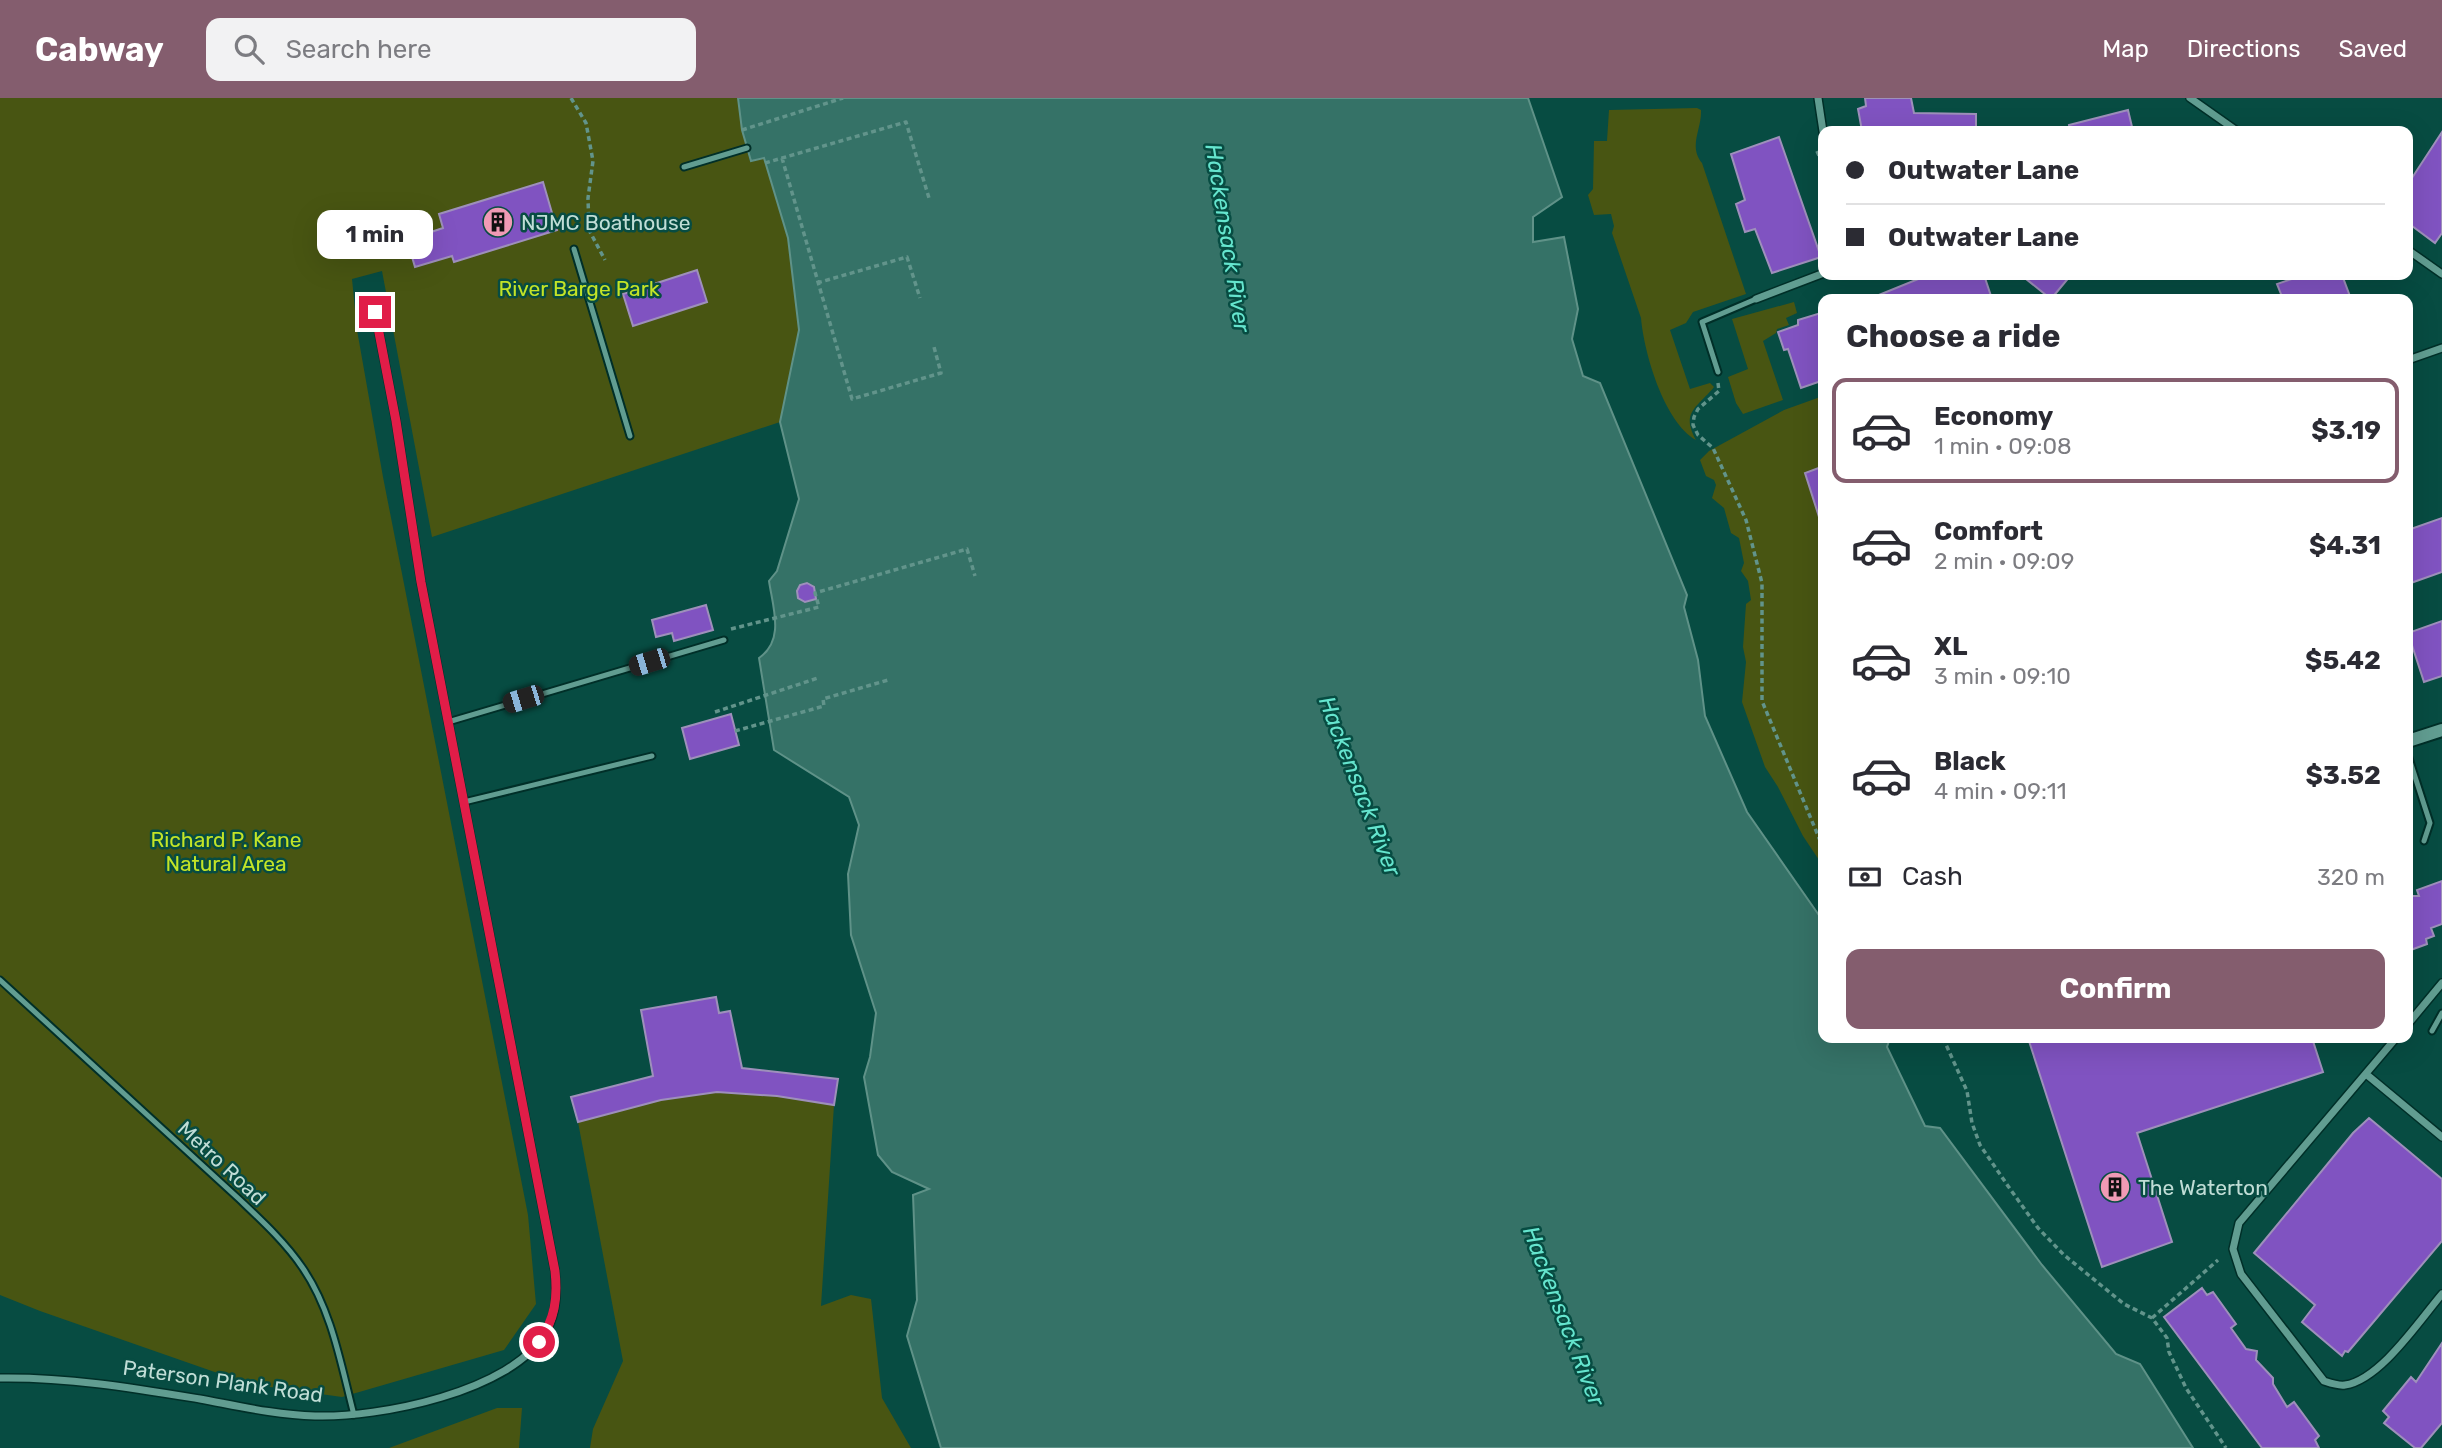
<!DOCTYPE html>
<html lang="en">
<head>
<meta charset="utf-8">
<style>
	body { margin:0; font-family:Rubik,sans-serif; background:#f2f2f3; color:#2b2b33; height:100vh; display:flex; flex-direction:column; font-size:26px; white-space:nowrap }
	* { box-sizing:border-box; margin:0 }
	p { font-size:23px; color:#7c7c81 }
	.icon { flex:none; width:38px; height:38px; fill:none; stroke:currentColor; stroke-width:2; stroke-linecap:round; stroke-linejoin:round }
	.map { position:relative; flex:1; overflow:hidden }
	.details { position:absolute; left:1818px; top:196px; width:595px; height:749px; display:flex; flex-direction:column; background:#fff; border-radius:14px; box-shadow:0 7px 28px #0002 }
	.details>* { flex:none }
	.guide { position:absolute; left:1818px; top:28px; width:595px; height:154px; border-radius:14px; box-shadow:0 7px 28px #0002; display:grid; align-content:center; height:154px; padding:0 28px; background:#fff }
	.end { position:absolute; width:32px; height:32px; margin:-16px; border:9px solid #e11d48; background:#fff; box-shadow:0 0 0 4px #fff }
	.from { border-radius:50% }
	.bubble { position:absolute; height:49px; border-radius:14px; background:#fff; box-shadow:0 7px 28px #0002; font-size:23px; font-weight:700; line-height:49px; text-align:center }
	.car { position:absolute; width:21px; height:42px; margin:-21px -10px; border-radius:9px; box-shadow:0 0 5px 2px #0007; background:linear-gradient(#222 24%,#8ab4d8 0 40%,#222 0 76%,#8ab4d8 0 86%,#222 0) }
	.guide b { display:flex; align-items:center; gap:24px; height:66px; font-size:26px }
	.guide b+b { border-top:2px solid #e1e1e2 }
	.guide i { width:18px; height:18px; background:#2b2b33 }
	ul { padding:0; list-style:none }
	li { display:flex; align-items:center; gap:21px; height:105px; margin:0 14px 10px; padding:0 14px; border:4px solid transparent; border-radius:14px }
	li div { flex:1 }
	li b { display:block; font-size:26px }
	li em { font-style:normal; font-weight:700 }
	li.on { border-color:#845d6e }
	li>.icon { width:63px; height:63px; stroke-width:1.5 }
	h2 { padding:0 28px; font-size:32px; line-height:84px }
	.pay { display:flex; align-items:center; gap:18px; height:77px; padding:0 28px; font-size:26px }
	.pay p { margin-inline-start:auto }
	.action { display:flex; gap:14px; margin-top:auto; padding:14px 28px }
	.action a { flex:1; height:80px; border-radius:14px; background:#845d6e; color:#fff; font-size:28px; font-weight:700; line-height:80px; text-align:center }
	header { display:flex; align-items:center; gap:42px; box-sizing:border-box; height:98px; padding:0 35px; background:#845d6e; color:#fff }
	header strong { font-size:33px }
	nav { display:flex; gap:38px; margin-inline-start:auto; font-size:24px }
	.search { width:490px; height:63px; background:#f2f2f3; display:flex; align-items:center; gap:18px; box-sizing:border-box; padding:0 24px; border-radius:14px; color:#7c7c81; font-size:26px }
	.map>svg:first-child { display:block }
	.green { fill:#485512 }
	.water { fill:#357267; stroke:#5f9288; stroke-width:2 }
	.building { fill:#8053c1; stroke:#9e90bb; stroke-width:2 }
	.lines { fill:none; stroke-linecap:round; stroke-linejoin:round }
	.service-casing { stroke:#002f28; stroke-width:9 }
	.minor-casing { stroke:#002f28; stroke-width:10 }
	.tertiary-casing { stroke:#002f28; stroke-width:16 }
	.path { stroke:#62948b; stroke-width:3.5; stroke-dasharray:5 3.5; stroke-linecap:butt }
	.service { stroke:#619d91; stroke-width:5 }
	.minor { stroke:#619d91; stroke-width:7 }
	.tertiary { stroke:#619d91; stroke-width:12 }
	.route { stroke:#e11d48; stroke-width:9 }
	.labels { text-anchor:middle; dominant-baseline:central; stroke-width:5; stroke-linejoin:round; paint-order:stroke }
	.poi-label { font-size:21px; fill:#c0ddd6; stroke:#074c42; text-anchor:start }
	.park-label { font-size:21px; fill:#c3e427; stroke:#074c42 }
	.street-label { font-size:21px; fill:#c0ddd6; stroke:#074c42 }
	.water-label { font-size:23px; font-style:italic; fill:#65e5ce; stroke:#074c42 }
</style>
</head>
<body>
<header>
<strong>Cabway</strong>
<div class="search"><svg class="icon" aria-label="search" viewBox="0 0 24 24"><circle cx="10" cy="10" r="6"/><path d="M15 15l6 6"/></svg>Search here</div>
<nav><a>Map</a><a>Directions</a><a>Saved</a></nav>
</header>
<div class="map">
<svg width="2442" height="1350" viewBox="0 0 2442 1350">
	<rect width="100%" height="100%" fill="#074c42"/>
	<path class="green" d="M0,0H738L742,32L750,63L764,60L788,140L799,232L780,324L432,439L382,173L352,181L357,232L383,379L528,1117L536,1206L504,1252L342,1299L249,1286L40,1213L0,1197Z
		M1697,10L1701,12C1702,31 1688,48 1702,65L1746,196L1693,214L1686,225L1670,232L1690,291L1710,285L1714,289C1698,309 1680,314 1696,342C1664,324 1644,255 1641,220L1612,135L1614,128L1611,116L1594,117L1588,97L1593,91L1594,43H1607L1609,12Z
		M1794,204L1797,215L1786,220L1789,227L1777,231L1776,235L1763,243L1783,302L1743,316L1736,305L1728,279L1748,271L1732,221Z
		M1823,298V368L1805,375L1824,431L1823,768L1803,738L1778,689L1765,669L1742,604L1746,564L1743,549L1746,506L1751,502L1748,483L1741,473L1744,465L1739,440L1731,435L1724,410L1712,400L1716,387L1714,382L1706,378L1700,362L1709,353L1784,312Z
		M717,994L777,998L834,1007L821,1208L851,1197L871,1201L882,1300L911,1350H590L593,1331L623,1263L578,1024L661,1002Z
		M497,1310H522L519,1350H389Z"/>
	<path class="water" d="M738,0H1528L1562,99L1533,119V144L1564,139L1578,211L1572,241L1583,278L1600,285L1687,497L1684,509L1698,562L1705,618L1747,714L1823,823L1824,940H1890L1887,949L1925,1028L1940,1030L2042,1167L2116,1256L2140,1266L2193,1350H941L907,1238L917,1202L913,1097L929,1091L892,1074L878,1057L864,979L870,959L876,915L851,837L848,776L859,727L849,699L774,652L759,560C785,542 773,510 769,483L777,473L799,401L780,324L799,232L788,140L764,60L751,63L742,32Z"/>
	<path class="building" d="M1865,0H1911L1914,15L1976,16V33H1862L1858,11L1866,8Z
		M2128,12L2133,33H2070L2069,27Z
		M2442,34V135L2435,145L2408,125V86Z
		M1779,39L1821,159L1772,175L1755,131L1745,134L1736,106L1745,102L1731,56Z
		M543,84L557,132L454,164L452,158L415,169L407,142L443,130L439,116Z
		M697,172L707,204L633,228L623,196Z
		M1928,177H1984L1992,201H1869Z
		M2021,177H2071L2051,201Z
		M2303,177H2342L2351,201H2283L2277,186Z
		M1824,214V282L1801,290L1788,251L1784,252L1778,234L1798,227V222Z
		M1824,368V421L1820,422L1805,375Z
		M2442,420V474L2408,486V432Z
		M807,485L814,489L816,501L805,504L798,500L797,493L800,487Z
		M706,507L713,532L674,543L672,535L656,539L652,522Z
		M2442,523V578L2424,584L2408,535Z
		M731,616L739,647L690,661L682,630Z
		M2442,783V826L2431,830L2434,838L2426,841L2427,846L2408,853V798H2419L2417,792Z
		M716,899L719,915L730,913L742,970L838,981L834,1007L777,998L717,994L661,1002L578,1024L571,999L653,978L641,912Z
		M2028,940H2312L2323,974L2137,1035L2172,1144L2102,1169Z
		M2369,1020L2442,1081V1143L2348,1254L2345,1253L2342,1258L2302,1224L2315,1207L2254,1155L2353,1035Z
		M2202,1190L2207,1197L2213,1194L2236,1226L2231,1230L2246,1251L2257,1253L2256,1262L2273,1280V1286L2287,1309L2294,1304L2319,1338L2315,1342L2319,1350H2262L2164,1219Z
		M2442,1245V1325L2421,1350H2415L2384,1325L2389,1319L2383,1313L2411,1279L2416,1284Z"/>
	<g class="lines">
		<g class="service-casing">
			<path id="service" d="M684,69L747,50
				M574,151L630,338
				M1718,274L1702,224L1756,201
				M448,624L724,542
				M2408,657L2430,725L2424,743
				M464,704L652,658
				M0,882L239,1101C261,1122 285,1144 302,1169C332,1212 341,1267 354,1317
				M2432,933L2442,915"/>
		</g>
		<g class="minor-casing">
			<path id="minor" d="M1818,0L1824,40
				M2190,0L2237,33
				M2408,152L2442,176
				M1756,201L1824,175
				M2408,262L2442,250
				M2408,926L2442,885
				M2396,940L2239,1125L2233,1151L2241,1176L2324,1283C2330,1285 2338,1288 2345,1287C2380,1282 2419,1223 2442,1196
				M2366,976L2442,1039
				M0,1280C68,1279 133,1290 200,1301C238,1308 276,1317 315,1318C378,1320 512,1294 546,1234C557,1214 557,1195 555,1173L421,484L396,323L375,214"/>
		</g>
		<g class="tertiary-casing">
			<path id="tertiary" d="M2408,643L2442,632"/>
		</g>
		<path class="path" d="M571,0L586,25L593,63L588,100L589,132L605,162
			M742,32L843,0
			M1817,53L1824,70
			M782,60L852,301L941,275L934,249
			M765,65L906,24L929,100
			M817,185L907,159L920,200
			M1718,285L1719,293L1698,311L1694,319L1693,327L1698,337L1713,350L1746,422L1762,485V603L1824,752
			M731,531L819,509L815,495L967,451L975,478
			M715,614L818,580
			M735,633L824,608L823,601L888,582
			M1943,940L1967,993L1972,1025L1980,1047L2008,1088L2038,1130L2064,1157L2124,1206L2152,1220L2167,1240L2169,1254L2186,1290L2226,1350
			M2152,1220L2218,1162"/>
		<use href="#service" class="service"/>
		<use href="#minor" class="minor"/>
		<use href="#tertiary" class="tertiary"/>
	</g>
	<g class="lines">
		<path class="route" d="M375,214L396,323L421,484L555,1173C558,1200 555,1221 539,1244"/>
	</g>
	<defs>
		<g id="building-disc" transform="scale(1.575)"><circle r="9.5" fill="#f09ab5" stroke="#074c42"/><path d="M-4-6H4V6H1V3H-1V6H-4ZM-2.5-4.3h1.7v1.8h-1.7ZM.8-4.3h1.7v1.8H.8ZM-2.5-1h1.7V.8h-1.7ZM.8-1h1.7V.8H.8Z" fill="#111"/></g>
	</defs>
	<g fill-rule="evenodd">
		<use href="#building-disc" x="498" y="124"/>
		<use href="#building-disc" x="2115" y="1089"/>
	</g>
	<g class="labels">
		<g class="poi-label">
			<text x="521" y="124">NJMC Boathouse</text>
			<text x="2138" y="1089">The Waterton</text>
		</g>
		<g class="park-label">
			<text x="579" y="190">River Barge Park</text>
			<text x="226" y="741">Richard P. Kane<tspan x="226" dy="24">Natural Area</tspan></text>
		</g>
		<g class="street-label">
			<text transform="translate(222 1065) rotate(43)">Metro Road</text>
			<text transform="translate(223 1283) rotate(8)">Paterson Plank Road</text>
		</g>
		<g class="water-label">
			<text transform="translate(1228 140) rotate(81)">Hackensack River</text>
			<text transform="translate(1360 688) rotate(69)">Hackensack River</text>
			<text transform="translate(1564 1218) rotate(69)">Hackensack River</text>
		</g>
	</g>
</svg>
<i class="end from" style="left:539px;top:1244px"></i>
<i class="end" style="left:375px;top:214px"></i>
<div class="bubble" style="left:317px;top:112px;width:116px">1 min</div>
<i class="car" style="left:649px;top:564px;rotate:253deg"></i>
<i class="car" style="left:523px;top:601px;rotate:253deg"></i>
<div class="guide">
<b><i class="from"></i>Outwater Lane</b>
<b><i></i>Outwater Lane</b>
</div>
<section class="details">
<h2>Choose a ride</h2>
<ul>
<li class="on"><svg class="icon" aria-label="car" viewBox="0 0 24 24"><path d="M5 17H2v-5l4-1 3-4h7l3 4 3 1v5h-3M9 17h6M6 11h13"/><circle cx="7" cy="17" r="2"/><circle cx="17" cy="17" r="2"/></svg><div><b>Economy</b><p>1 min · 09:08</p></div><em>$3.19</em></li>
<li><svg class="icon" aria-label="car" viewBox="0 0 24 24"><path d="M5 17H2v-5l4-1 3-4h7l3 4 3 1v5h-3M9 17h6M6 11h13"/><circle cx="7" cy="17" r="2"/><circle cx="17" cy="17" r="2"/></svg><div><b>Comfort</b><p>2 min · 09:09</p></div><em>$4.31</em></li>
<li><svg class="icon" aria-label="car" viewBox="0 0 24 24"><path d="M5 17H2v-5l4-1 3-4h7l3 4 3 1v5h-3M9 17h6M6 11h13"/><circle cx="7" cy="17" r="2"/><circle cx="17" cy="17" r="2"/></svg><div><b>XL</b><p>3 min · 09:10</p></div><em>$5.42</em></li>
<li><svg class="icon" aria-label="car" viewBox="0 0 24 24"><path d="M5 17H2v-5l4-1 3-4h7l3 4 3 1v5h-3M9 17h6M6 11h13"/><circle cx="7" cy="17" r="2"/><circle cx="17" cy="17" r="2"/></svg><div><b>Black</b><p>4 min · 09:11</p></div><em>$3.52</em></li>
</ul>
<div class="pay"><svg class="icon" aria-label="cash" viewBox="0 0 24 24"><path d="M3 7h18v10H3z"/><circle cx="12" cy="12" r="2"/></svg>Cash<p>320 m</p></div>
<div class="action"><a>Confirm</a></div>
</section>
</div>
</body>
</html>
